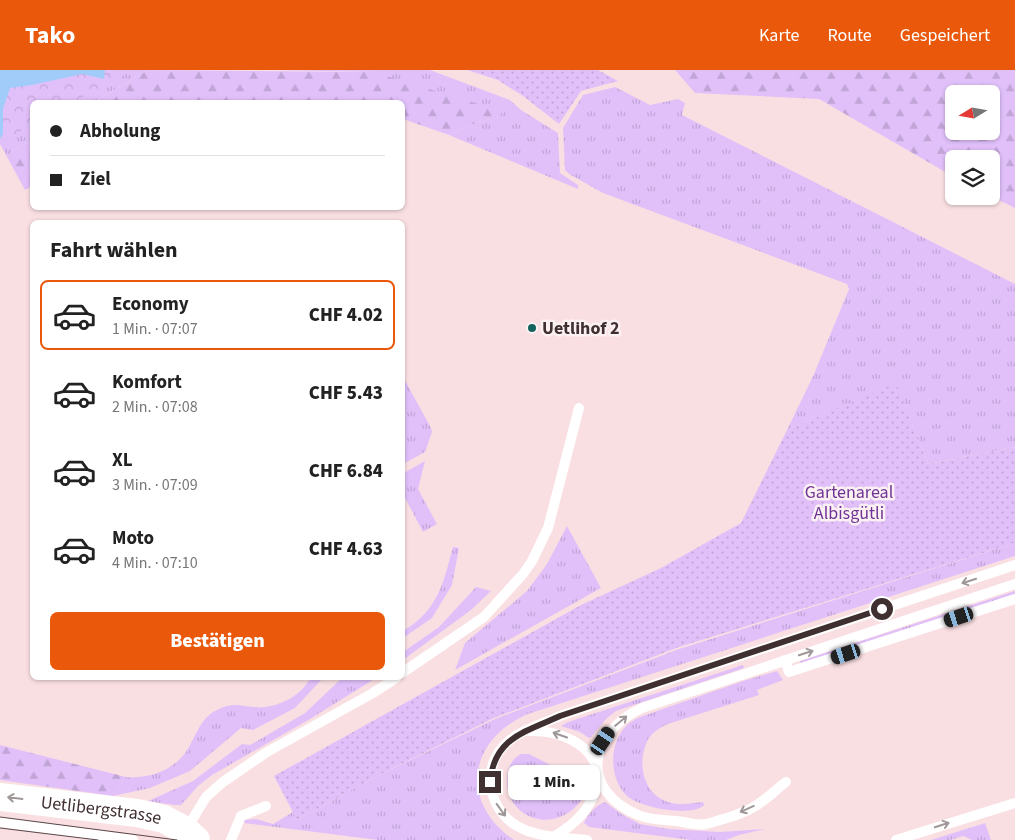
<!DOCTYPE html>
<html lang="de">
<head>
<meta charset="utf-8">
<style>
	body { margin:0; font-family:"Source Sans 3",sans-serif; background:#f6f6f6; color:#222; height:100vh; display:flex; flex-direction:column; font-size:19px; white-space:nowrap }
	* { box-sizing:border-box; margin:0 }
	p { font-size:16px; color:#767676 }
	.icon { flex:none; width:28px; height:28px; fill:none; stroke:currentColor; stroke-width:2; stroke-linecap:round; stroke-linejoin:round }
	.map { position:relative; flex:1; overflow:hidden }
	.panel { position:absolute; left:30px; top:150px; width:375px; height:460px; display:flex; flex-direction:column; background:#fff; border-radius:8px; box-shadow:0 1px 4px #0004 }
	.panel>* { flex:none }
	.hud { position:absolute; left:30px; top:30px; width:375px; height:110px; border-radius:8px; box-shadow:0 1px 4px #0004; display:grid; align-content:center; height:110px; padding:0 20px; background:#fff }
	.needle { width:32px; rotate:259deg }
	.buttons { position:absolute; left:945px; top:15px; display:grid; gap:10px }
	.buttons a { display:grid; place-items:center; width:55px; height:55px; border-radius:8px; background:#fff; box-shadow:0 1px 4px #0004; font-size:25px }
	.end { position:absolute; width:22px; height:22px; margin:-11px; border:6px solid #402f31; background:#fff; box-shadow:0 0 0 2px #fff }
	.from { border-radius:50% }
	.bubble { position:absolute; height:35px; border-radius:8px; background:#fff; box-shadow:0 1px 4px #0004; font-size:16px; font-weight:800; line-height:35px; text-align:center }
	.car { position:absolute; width:15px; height:30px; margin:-15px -8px; border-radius:6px; box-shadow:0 0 4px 1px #0007; background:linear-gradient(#222 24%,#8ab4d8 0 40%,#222 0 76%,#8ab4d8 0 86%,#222 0) }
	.hud b { display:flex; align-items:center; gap:18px; height:48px; font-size:19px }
	.hud b+b { border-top:1px solid #e0e0e0 }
	.hud i { width:12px; height:12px; background:#222 }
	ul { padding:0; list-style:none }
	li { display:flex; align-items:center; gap:15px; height:70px; margin:0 10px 8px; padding:0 10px; border:2px solid transparent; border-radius:8px }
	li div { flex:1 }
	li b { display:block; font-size:19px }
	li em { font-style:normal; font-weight:800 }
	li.on { border-color:#ea580c }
	li>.icon { width:45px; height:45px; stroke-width:1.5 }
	h2 { padding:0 20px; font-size:22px; line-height:60px }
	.cta { display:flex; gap:10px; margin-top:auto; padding:10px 20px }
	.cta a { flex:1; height:58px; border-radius:8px; background:#ea580c; color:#fff; font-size:20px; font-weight:800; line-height:58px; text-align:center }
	header { display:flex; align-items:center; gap:30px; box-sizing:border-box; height:70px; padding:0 25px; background:#ea580c; color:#fff }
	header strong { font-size:24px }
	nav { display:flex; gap:28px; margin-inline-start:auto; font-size:18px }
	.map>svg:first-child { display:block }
	.grass { fill:url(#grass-tufts) }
	.forest { fill:url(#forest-firs); fill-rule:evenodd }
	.park { fill:url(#park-crowns) }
	.garden { fill:url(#garden-dots) }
	.water { fill:#a1ccf9 }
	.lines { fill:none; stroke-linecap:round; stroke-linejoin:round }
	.lane { stroke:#fff; stroke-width:10 }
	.secondary { stroke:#fff; stroke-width:28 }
	.tram { stroke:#584648; stroke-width:1 }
	.oneway { stroke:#a09798 }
	.route { stroke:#402f31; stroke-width:6 }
	.poi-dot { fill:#14635f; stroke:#fbf1f2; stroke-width:2 }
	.labels { text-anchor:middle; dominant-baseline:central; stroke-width:5; stroke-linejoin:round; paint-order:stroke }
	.poi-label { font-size:18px; font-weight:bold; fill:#402f31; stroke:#fbf1f2; text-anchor:start }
	.park-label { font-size:18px; fill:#703396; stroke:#fbf1f2 }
	.street-label { font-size:18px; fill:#402f31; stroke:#fbf1f2 }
</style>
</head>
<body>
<header>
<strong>Tako</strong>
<nav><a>Karte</a><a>Route</a><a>Gespeichert</a></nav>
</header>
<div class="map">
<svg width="1015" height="770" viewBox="0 0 1015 770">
	<defs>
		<pattern id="grass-tufts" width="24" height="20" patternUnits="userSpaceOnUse" patternTransform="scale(1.25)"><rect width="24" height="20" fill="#e1c0fa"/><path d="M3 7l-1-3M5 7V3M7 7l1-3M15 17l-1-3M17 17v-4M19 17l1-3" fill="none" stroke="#c2a5d7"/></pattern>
		<pattern id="forest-firs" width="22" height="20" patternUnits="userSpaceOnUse" patternTransform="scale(1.25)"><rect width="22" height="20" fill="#e1c0fa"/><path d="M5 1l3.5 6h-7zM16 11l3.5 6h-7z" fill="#c2a5d7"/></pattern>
		<pattern id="park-crowns" width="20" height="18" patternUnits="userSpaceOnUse" patternTransform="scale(1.25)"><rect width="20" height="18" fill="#e1c0fa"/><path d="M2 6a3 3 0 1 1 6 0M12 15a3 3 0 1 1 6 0" fill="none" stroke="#c2a5d7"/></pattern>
		<pattern id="garden-dots" width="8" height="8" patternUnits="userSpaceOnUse" patternTransform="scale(1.25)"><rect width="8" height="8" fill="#e1c0fa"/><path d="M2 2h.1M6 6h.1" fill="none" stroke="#c2a5d7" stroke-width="1.8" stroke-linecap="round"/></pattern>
	</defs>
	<rect width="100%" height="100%" fill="#fadfe2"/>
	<path class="grass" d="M0,0H148L94,32H32V70L6,85L0,74Z
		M272,0H430L510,30L521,40L558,63L560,103L578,115V119L449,65L478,52L499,47L373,2Z
		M615,17L650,35L678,29L685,33L682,45L1015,214V377L928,394L896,314L787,360L814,304L849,219L847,214L603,123L569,104L565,100L563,58L583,25Z
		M402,305L431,358L432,362L425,382L403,394Z
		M425,391L418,419L437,454L423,462L403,424L402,404Z
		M567,456L601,518L455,600L465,573L527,521L547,494Z
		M1015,473V486L528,644C468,670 459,732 514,770H378L244,753L245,750L256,749L273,754L293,742L297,750L377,706L495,649L679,579Z
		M453,477L459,478L452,515L432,548L403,568V561C438,540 443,514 453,477Z
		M476,517L491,521L471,540L403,590V582L439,557Z
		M1015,521V524L801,593L800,591Z
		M743,595L744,598L616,641L607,648L591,667L589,668L580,662L561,656L568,652Z
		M777,601L783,610L757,620L759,625L668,654C661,657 654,661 649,668C636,690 642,724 668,732C680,736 691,733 703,732L704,735C691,748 639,737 627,726C608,708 609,672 627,655C630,652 636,649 640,647L743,611Z
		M310,608H323L295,638L253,660L241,658L190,701L150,718L113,726L126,707C146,709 168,702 182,687C194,674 197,651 215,641C237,629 243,639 264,637C281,636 303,624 310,608Z
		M342,608H376L310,649L212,705L198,716L181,735H174L148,731L193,711L242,674L250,675L305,643Z
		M521,684H529L578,709L582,714L585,724C560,770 499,749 508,702C510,694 513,688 521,684Z
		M605,732L623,745L640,754L669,759L720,762L765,759L739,765L726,770H691L589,757L584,753C588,744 596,735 605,732Z
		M985,753L991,770H972L963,766L951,770H931Z"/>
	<path class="forest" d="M148,0L373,2L502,41L500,47L478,52L449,65L403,49L402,32H357L352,31L348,32H94Z
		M675,0H1015V138L991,126V89H954V107L819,29L695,23ZM954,24H991V61H954Z
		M32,70V116L25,120L6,85Z
		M0,675L126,707L113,726L0,710Z"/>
	<path class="park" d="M0,0H133L73,32H32V55L0,73Z"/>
	<path class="garden" d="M467,0H598L618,11L581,21L559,54L523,26L498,10Z
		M896,313L928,394L1015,377V473L679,577L494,648L377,706L297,750L274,706L581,535L661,498L741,453L787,360Z"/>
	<path class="water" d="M0,0H105L104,9L82,4L32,15L10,18L3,39V64L0,69Z"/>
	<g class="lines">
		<path class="lane" d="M785,590L789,602L1015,529
			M402,603L484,547L523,504L532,491L548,458L579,338
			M530,661C557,660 591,672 598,702C599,706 597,713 596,717C590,740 575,754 555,766
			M786,712C775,720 763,733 750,739C737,746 720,750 706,754C697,756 685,752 676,751C663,750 650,750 638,745C579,720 588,663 642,638L1015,514
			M0,752L133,770
			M186,760L206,727L223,712L267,682L373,623L396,608
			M231,770L241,746L266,736
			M587,770C568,768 540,767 523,759C488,744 478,696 509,671C521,660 545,653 560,646L1015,495
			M896,770L1015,733"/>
		<path class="secondary" id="s1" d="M0,727L137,743L164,749L186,761L196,770"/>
		<path class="tram" d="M0,747L177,770
			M0,758L98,770"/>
	</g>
	<defs><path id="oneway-shaft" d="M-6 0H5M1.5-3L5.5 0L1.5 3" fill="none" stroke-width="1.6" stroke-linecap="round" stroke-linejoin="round" transform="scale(1.25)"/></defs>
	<g class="oneway">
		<use href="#oneway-shaft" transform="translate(969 511) rotate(162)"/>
		<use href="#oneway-shaft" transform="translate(806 583) rotate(-18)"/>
		<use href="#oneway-shaft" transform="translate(621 651) rotate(-40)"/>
		<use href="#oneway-shaft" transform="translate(560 665) rotate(-161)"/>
		<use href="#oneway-shaft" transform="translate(15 728) rotate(-173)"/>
		<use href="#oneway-shaft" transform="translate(747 739) rotate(156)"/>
		<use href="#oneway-shaft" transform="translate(501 740) rotate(54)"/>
		<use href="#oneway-shaft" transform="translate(942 755) rotate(-18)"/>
	</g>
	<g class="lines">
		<path class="route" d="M490,712C494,668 525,662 560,646L882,539"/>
	</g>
	<circle class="poi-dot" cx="532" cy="258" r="5"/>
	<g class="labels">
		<g class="poi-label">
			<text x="542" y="258">Uetlihof 2</text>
		</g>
		<g class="park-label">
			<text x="849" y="422">Gartenareal<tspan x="849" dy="21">Albisgütli</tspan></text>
		</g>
		<g class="street-label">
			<text stroke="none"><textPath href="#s1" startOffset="102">Uetlibergstrasse</textPath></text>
		</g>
	</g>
</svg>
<div class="buttons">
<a><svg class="needle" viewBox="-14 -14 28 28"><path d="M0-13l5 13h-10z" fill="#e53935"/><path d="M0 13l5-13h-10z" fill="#767676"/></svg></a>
<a><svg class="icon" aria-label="layers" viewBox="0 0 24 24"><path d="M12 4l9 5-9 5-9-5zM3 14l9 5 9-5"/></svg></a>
</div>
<i class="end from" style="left:882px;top:539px"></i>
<i class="end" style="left:490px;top:712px"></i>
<div class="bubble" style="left:508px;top:695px;width:92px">1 Min.</div>
<i class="car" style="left:959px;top:547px;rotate:252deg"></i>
<i class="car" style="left:846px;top:584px;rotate:252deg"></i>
<i class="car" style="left:603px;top:671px;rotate:34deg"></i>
<div class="hud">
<b><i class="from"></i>Abholung</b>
<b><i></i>Ziel</b>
</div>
<section class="panel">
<h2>Fahrt wählen</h2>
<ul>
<li class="on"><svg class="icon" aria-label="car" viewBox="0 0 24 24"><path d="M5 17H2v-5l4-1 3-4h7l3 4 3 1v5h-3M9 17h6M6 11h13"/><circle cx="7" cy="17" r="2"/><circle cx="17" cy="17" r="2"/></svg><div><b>Economy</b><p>1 Min. · 07:07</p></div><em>CHF 4.02</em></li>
<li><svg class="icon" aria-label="car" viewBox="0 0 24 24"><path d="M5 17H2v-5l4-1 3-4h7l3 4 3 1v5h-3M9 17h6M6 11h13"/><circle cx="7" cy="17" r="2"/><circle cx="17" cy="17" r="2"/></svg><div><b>Komfort</b><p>2 Min. · 07:08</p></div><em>CHF 5.43</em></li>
<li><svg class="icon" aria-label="car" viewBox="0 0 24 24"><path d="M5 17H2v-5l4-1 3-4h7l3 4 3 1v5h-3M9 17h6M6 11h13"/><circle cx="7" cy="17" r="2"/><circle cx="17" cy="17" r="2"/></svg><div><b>XL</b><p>3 Min. · 07:09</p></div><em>CHF 6.84</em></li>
<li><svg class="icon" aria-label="car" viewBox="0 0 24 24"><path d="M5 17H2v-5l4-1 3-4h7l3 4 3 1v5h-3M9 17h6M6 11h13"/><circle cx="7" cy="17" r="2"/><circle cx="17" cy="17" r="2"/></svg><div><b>Moto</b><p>4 Min. · 07:10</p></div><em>CHF 4.63</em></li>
</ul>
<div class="cta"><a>Bestätigen</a></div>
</section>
</div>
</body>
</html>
